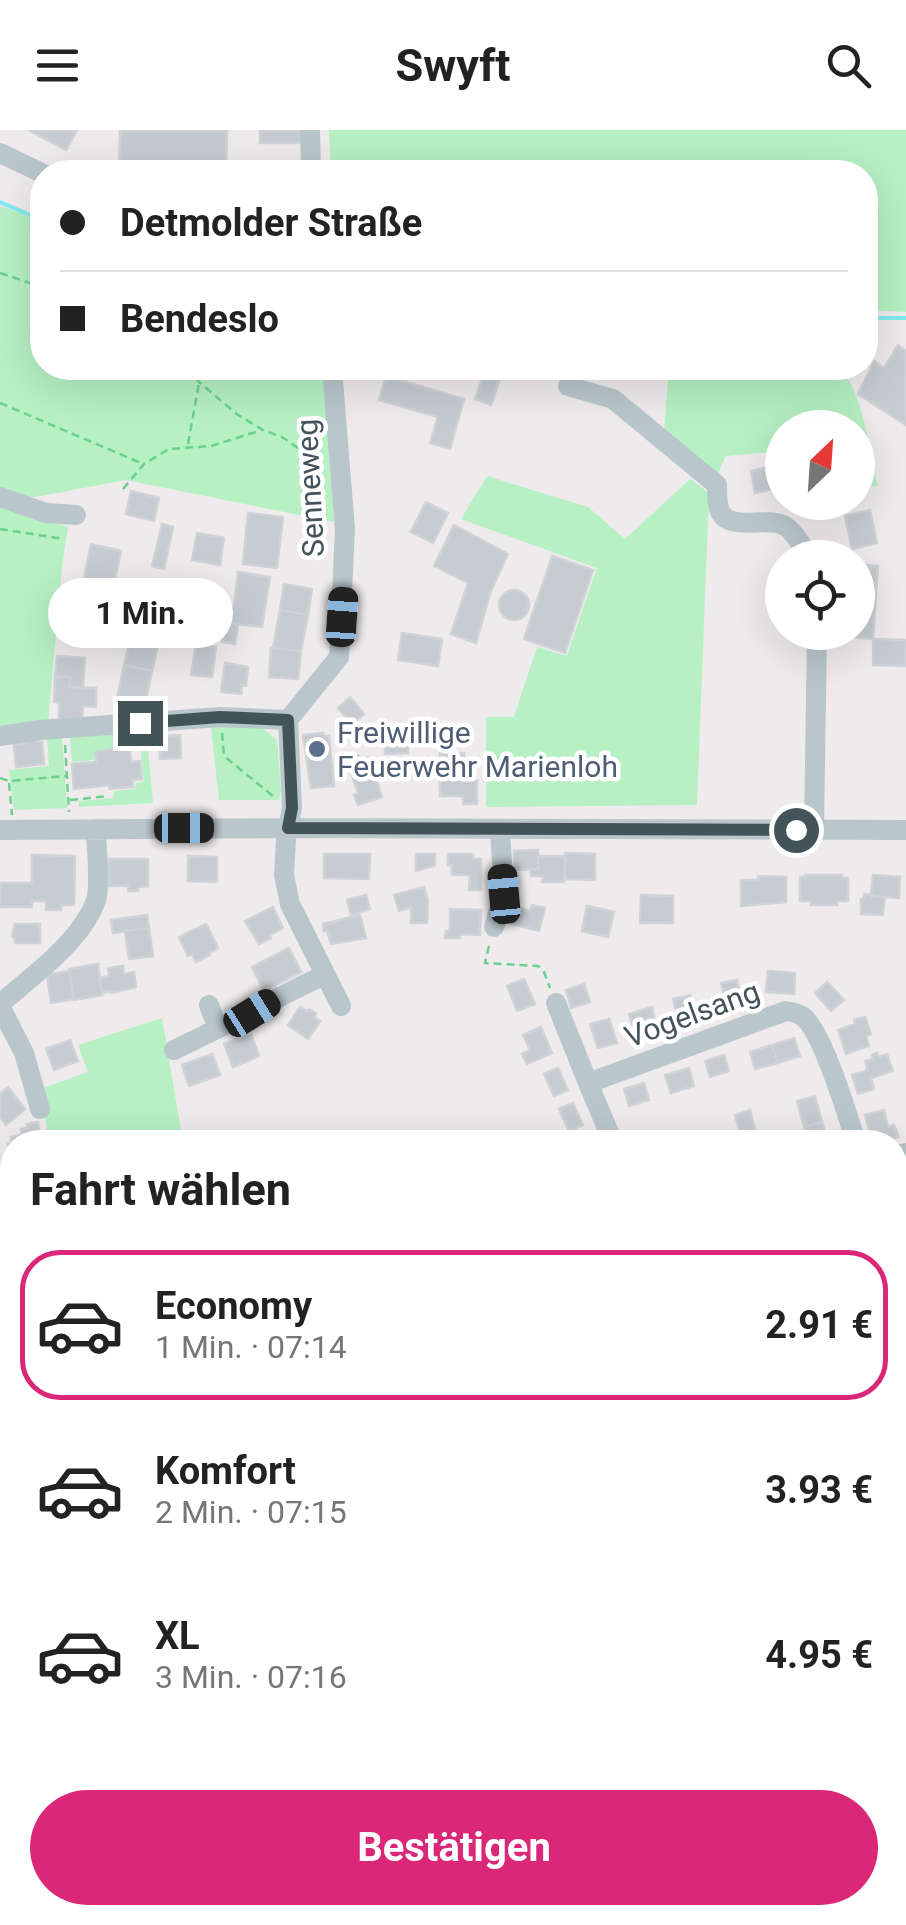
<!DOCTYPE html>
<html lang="de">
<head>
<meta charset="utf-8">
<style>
	body { margin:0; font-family:Roboto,sans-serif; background:#f2f2f2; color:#222; height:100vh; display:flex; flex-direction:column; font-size:38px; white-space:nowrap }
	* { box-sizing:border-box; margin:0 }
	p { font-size:32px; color:#767676 }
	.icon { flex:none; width:55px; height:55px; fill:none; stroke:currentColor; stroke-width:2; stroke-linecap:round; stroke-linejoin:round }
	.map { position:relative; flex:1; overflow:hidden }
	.sheet { position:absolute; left:0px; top:1000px; width:908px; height:795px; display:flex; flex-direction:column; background:#fff; border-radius:40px 40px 0 0; box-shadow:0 10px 40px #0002 }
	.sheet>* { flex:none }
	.top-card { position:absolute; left:30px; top:30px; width:848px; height:220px; border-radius:40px; box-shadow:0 10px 40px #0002; display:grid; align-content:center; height:220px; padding:0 30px; background:#fff }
	.needle { width:65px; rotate:25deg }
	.tools { position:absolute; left:765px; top:280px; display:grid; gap:20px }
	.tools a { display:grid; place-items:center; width:110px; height:110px; border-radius:50%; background:#fff; box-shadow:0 10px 40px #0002; font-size:50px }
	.end { position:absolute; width:45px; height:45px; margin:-22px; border:12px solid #43535a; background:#fff; box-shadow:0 0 0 5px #fff }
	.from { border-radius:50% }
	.bubble { position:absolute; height:70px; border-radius:35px; background:#fff; box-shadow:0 10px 40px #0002; font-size:32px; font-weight:700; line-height:70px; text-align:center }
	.car { position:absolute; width:30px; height:60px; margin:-30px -15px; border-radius:12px; box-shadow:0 0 8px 2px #0007; background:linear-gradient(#222 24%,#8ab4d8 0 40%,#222 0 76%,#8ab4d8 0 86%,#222 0) }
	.top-card b { display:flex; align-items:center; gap:35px; height:95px; font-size:38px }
	.top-card b+b { border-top:2px solid #e0e0e0 }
	.top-card i { width:25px; height:25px; background:#222 }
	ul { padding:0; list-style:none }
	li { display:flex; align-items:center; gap:30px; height:150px; margin:0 20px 15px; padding:0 10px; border:5px solid transparent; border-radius:40px }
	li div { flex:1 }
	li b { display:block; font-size:38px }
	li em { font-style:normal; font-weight:700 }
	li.selected { border-color:#db2777 }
	li>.icon { width:90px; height:90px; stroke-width:1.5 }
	h2 { padding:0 30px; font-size:45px; line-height:120px }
	.primary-button { display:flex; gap:20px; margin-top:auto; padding:20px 30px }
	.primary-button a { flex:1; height:115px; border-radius:60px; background:#db2777; color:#fff; font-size:40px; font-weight:700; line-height:115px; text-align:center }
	header { display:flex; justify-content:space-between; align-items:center; height:130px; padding:0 30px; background:#fff; font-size:45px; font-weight:700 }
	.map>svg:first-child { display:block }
	.green { fill:#b6f0c3 }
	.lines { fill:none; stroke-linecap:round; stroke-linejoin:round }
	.stream { stroke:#80ebf0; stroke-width:4 }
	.building { fill:#c5cbcf; stroke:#cfd3d8; stroke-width:2.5 }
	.path { stroke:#6cd08f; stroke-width:2.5; stroke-dasharray:8 5; stroke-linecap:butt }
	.minor { stroke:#b9c6cc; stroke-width:20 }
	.route { stroke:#43535a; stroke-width:12 }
	.service-dot { fill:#5c6f8a; stroke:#fff; stroke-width:4 }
	.labels { text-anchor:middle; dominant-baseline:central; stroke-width:9; stroke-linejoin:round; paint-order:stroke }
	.street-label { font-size:30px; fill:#43535a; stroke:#fff }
	.service-label { font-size:30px; fill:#4e5e75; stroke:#fff; text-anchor:start }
</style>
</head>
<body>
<header><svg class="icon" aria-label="menu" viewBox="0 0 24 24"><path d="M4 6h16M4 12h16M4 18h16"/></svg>Swyft<svg class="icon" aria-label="search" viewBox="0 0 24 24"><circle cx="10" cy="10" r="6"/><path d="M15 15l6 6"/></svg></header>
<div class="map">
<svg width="906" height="1795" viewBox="0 0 906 1795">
	<rect width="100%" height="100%" fill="#efebec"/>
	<path class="green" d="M329,0H906V182L865,180V42H331Z
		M0,76L42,90V238H324L328,270L334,392L126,350L30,368L0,358Z
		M669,238H839C863,259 870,324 878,356L858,358V298H782V321L726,326L717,345L664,302Z
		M487,346L588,377L625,409L690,349L709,363L697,675L486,677V587H514L537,517L567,526L597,438L461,389Z
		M0,373L68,397L62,437L48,593L0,599Z
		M260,596L277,610L281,661L279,670H219L211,597Z
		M146,598L153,673L79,677V671L113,668L114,661L135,659L136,653L144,651L140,614L94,621V630L72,632L70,606Z
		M62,607L67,678L14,680L9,640L49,636L47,608Z
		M162,888L183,1012H49L40,959L88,942L78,915Z
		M0,1044L12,1045V1590L0,1586Z
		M317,1783H499L492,1795H328Z"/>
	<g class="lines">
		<path class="stream" d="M0,72L42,90
			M865,188H906
			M0,1570L12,1574
			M347,1782L358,1795"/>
	</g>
	<path class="building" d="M28,0H77L66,20Z
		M120,0H227L226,42H119Z
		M260,0H301V13H260Z
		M898,215L906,221V295L858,264L874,231L884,238Z
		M486,238H504L491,275L475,269Z
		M386,246L464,269L450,319L430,313L438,287L379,270Z
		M782,334V357L755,363L751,341Z
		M131,361L159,368L154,391L126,384Z
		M426,372L448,383L433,413L411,402Z
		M870,380L877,413L852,419L845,386Z
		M248,383L283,387L277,438L243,434Z
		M162,394L173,397L164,439L152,436Z
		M454,395L508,424L491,461L476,513L451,504L468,453L434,436Z
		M197,403L224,408L220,435L192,430Z
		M91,414L121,421L113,460L83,453Z
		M552,426L593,440L565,523L524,509Z
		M858,434L878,436L873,509L847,507V502H858Z
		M238,442L270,447L262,497L228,493L230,475L234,476Z
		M184,452L216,458L214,474L224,476L219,506L176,499Z
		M284,454L312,459L308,485L280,480Z
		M499 475a15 15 0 1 1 30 0a15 15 0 1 1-30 0Z
		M106,469L129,474L124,497L100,492Z
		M142,470L180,477L176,499L139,490Z
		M280,480L308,485L301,521L273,518Z
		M135,488L163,495L152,541L124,535Z
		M225,492L238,494L235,514L222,512Z
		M402,503L442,509L438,536L398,530Z
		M873,509L906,510V536L873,535Z
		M196,514L216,517L212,547L191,545Z
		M271,518L301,521L298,549L269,547Z
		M57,526L85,528L83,557H69L71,547H55Z
		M225,533L248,537L246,556L242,555L241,564L221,562Z
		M124,535L152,541L145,575L117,568Z
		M55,547H71L69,557L96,558V577L83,576L82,589L59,588V572H54Z
		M350,567L364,584L352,594L338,578Z
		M384,599H408V623L385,624Z
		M323,603L324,606H329L334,656L311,658L303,605Z
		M180,605L181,628L160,629L159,606Z
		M37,609V612H42L44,634L16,637L14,615L28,613V610Z
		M129,616L131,632L140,631L142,649L133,650V657L110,659L109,655L74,659L72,634L96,632L95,622Z
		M440,623H464V650H477V674H463V666H440Z
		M359,626L360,630L369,627L382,667L358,675L354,665L358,663L347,630Z
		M538,720V739L515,740L514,721Z
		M565,723L595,724V750L565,749Z
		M324,724H370L369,749L324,748Z
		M416,724H435V735L416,741Z
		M448,724H473V729H481V760H469L470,745H452V735H448Z
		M32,725L75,726L74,775H61V780H46V771H32V777H0V753H32Z
		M188,726L217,727V752L188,751Z
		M538,726H565L564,752H542L543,746H531V739H538Z
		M109,729H148V756L138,757V761H128V756H109Z
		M805,745H842V748H848V771H837V775H811V771H800V747H805Z
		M873,745L900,747L899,768L871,766Z
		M758,746L786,747V772L741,776V750H758Z
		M424,757L428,770L427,793H411V777L399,781L394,765Z
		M864,764L885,767L883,785L861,784V769H864Z
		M366,765L370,779L351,785L347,770Z
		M641,765L673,766V793H640Z
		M532,775L545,778L539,801L512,794L516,777L530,781Z
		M587,776L614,782L608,807L582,801Z
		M273,777L283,798L270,805L271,808L259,814L245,791Z
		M450,779L481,780L480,805L460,804V808H445L446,801H450Z
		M147,785L149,798L113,803L111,790Z
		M360,785L366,808L331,814L327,800L324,801L323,794Z
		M15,794H40V813H15V809L12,806Z
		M206,794L218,818L209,823L210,825L196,832L192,824L188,826L179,807Z
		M149,798L153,826L129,829L125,801Z
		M289,818L301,842L264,861L252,837Z
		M98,834L102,865L74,870L69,839Z
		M123,836L124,844L134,842L136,857L112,863V861L102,863L99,848L109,846L108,838Z
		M69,841L74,869L51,873L47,845Z
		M768,841L795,843L794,864L766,862Z
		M524,849L535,874L517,881L507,856Z
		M737,850L741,869L726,873L721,853Z
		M827,852L844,870L831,881L815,863Z
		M584,854L590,872L571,878L566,860Z
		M690,865L694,885L678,889L673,869Z
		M300,877L307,881L309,879L316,883L314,887L320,891L308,909L288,895Z
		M652,877L654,887L647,889L651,902L636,906L629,884Z
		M865,887L871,904L866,906L869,916L846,924L838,900L855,894L854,890Z
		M609,889L617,913L598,918L590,894Z
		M541,897L552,923L527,934L522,924L530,920L523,905Z
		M251,904L259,926L233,937L224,914Z
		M794,908L800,926L778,933L772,915Z
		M70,910L78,931L54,940L46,919Z
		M772,915L778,933L755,939L750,922Z
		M877,923L879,927L887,924L893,941L871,948L874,959L858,964L852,945L868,940L865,931L873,929L872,925Z
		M212,924L220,945L189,956L182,935Z
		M724,925L729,941L710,947L705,931Z
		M558,938L568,960L554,966L544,944Z
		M689,938L694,956L671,963L665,945Z
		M644,953L649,970L629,976L624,959Z
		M8,957L25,979L6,995L0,987V964Z
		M815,966L822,992L804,997L797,971Z
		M573,973L583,995L569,1001L559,979Z
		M750,980L756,1003L741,1007L735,985Z
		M884,980L888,997L894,995L899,1007L888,1010L887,1005L871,1009L865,985Z
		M38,992L41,1012H12V1024L10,1025L8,1014H12L11,1007L22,1005L21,999L28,998L27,994Z
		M822,992L828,1012H808L804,997Z
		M905,1462L906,1490L902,1493L895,1485V1466L897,1469Z"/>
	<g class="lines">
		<path class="path" d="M0,143L42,157
			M188,238L199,252L238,285L263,300L282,307L323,335
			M0,273L141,333
			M188,314L199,253
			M123,359L144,334L169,319L211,316L262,300
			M0,399L64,409
			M222,603L224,626L274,667
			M65,615L69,682
			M0,648L9,651L66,646
			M9,653L12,685
			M70,670L108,666
			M489,816L485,833L538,836L544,842L550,858
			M896,1280L906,1292
			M0,1437L12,1455"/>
		<path class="minor" d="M310,0L311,42
			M0,23L42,43
			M332,238L345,399L339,527L288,590L292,678L286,709L284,745L290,774L341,876
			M568,256L613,269L717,355C717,362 717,372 719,379C727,404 768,385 785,396C795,402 803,418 810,428
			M0,367L46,383L76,385
			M0,606L40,600L220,587L288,590
			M0,700L288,698L906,700
			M814,700L817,502
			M494,797L504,764L500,699
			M556,873L588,953
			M0,874C31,847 82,811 96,770C101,755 96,716 96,699
			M209,875L218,899
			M0,876L24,923L40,979
			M174,920C225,896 274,869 324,845
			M613,1012L588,953L786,881C792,882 798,883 802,886C822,899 848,987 856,1012
			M895,1026L906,1023
			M895,1119L906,1149
			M895,1188L906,1175
			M895,1382L906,1373"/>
	</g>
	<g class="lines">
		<path class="route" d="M140,593L220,587L288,590L292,678L288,698L796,700"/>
	</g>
	<circle class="service-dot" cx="317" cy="619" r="10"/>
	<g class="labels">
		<g class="street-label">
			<text transform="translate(310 358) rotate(-93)">Senneweg</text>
			<text transform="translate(692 884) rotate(-20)">Vogelsang</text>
		</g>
		<g class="service-label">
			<text x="337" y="602">Freiwillige<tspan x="337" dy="34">Feuerwehr Marienloh</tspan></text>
		</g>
	</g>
</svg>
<div class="tools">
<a><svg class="needle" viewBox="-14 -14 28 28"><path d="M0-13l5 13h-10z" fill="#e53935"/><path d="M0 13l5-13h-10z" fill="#767676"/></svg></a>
<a><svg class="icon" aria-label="locate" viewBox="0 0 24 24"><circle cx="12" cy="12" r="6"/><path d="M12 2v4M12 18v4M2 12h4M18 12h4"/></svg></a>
</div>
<i class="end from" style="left:796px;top:700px"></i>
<i class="end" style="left:140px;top:593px"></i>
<div class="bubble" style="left:48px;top:448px;width:185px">1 Min.</div>
<i class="car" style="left:342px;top:487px;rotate:4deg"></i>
<i class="car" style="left:184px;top:698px;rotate:90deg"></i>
<i class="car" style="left:504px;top:764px;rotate:355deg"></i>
<i class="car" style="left:252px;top:883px;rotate:58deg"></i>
<div class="top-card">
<b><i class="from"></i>Detmolder Straße</b>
<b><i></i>Bendeslo</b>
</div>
<section class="sheet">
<h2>Fahrt wählen</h2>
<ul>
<li class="selected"><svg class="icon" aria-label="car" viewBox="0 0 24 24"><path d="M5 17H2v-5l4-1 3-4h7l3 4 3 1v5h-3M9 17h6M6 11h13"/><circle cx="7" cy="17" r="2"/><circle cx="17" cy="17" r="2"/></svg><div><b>Economy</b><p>1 Min. · 07:14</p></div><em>2.91 €</em></li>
<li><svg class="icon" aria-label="car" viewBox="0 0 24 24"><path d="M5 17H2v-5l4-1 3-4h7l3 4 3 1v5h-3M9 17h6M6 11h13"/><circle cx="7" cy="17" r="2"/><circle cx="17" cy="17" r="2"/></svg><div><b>Komfort</b><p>2 Min. · 07:15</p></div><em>3.93 €</em></li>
<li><svg class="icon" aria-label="car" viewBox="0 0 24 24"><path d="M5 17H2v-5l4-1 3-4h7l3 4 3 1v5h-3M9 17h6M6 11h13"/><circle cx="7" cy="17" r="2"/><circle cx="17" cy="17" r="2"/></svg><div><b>XL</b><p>3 Min. · 07:16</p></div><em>4.95 €</em></li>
</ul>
<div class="primary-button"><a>Bestätigen</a></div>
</section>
</div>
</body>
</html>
